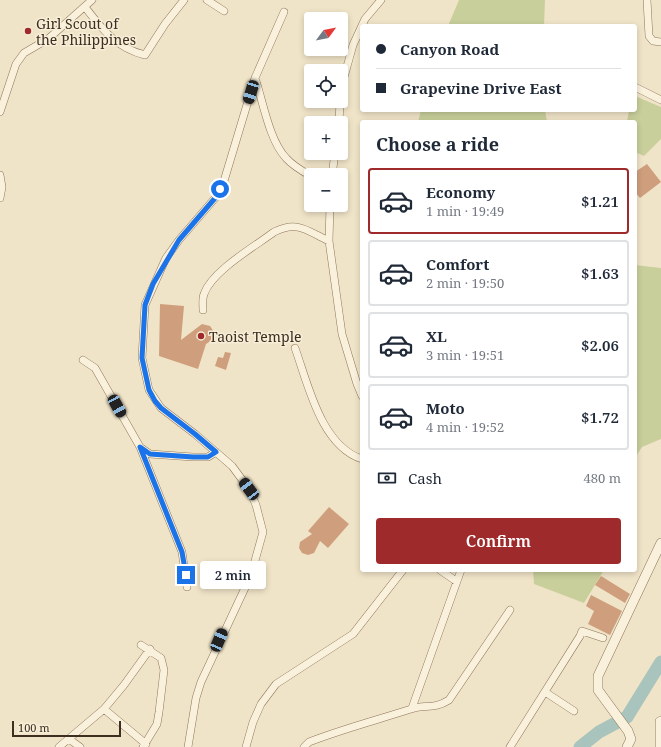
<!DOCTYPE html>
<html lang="en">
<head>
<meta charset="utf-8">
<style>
	body { margin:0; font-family:"Noto Serif",serif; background:#f2f2f3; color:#1f2937; height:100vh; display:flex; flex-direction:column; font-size:15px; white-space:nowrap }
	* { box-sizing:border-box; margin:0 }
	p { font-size:13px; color:#747a83 }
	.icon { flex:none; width:22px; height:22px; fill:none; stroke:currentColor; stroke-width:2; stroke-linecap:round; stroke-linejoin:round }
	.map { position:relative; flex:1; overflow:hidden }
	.sheet { position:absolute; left:360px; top:120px; width:277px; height:452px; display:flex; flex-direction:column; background:#fff; border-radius:4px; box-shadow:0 2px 6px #0003 }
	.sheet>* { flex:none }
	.banner { position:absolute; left:360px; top:24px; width:277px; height:88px; border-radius:4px; box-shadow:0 2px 6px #0003; display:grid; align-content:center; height:88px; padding:0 16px; background:#fff }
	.needle { width:26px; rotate:58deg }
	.controls { position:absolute; left:304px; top:12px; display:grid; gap:8px }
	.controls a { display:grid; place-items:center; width:44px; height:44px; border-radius:4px; background:#fff; box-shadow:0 2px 6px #0003; font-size:20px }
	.scale { position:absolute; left:12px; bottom:10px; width:109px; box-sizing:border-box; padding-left:4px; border:2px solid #3d2e20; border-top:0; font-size:11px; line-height:14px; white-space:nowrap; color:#3d2e20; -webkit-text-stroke:3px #f7eed8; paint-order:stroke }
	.end { position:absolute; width:18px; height:18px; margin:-9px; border:5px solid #1a73e8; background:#fff; box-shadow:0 0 0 2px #fff }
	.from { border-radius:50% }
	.bubble { position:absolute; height:28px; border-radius:4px; background:#fff; box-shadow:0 2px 6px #0003; font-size:13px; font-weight:600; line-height:28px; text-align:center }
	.car { position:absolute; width:12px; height:24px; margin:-12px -6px; border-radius:5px; box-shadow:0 0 3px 1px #0007; background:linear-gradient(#222 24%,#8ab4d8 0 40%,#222 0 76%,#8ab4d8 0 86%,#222 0) }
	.banner b { display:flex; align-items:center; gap:14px; height:38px; font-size:15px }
	.banner b+b { border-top:1px solid #e0e1e3 }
	.banner i { width:10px; height:10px; background:#1f2937 }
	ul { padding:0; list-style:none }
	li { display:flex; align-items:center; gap:12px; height:66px; margin:0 8px 6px; padding:0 8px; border:2px solid #e0e1e3; border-radius:4px }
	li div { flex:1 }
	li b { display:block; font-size:15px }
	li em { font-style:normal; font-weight:600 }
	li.active { border-color:#9e2a2b }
	li>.icon { width:36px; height:36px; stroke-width:1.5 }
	h2 { padding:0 16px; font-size:18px; line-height:48px }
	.pay { display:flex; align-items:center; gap:10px; height:44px; padding:0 16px; font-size:15px }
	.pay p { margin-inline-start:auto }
	.cta { display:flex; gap:8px; margin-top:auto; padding:8px 16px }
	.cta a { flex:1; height:46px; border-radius:4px; background:#9e2a2b; color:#fff; font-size:16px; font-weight:600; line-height:46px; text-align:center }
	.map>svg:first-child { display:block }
	.green { fill:#c9cf9b }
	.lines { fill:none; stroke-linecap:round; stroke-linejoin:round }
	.river { stroke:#a9c4bc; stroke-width:13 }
	.building { fill:#cf9f7d }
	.minor-casing { stroke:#8d765c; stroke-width:8 }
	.tertiary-casing { stroke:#8d765c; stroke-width:10 }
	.minor { stroke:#faf1dc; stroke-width:7 }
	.tertiary { stroke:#faf1dc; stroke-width:9 }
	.route { stroke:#1a73e8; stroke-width:5 }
	.poi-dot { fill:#9e2a2b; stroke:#f7eed8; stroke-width:1.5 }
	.labels { text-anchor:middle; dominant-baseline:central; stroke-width:3; stroke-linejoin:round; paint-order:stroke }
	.poi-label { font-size:14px; fill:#3d2e20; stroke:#f7eed8; text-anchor:start }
</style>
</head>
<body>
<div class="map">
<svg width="661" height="747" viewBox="0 0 661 747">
	<rect width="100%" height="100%" fill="#f0e4c8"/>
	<path class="green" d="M459,0H545L544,26H448Z
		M635,96L661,107V139L644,156L635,152V122H627L629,110H635Z
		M421,110H545L547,122H418Z
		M635,265L661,268V439L642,447L635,458Z
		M533,570H604L584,603L534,584Z"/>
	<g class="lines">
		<path class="river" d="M580,747L599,732L627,717L661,662"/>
	</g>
	<path class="building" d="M647,164L661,182L640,198L635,192V172Z
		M160,304L184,306L181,340L202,324L210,326L214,332L212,340L206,344L198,369L159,356Z
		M225,352L231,353L226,370L215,366L218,357L223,358Z
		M329,507L349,524L328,548L320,541L314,553L308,555L302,553L299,548L300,542L312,534L308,531Z
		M601,576L630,594L625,603L595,585Z
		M591,595L622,611L610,635L588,624L594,611L586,606Z"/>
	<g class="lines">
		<g class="minor-casing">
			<path id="minor" d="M207,0L224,11
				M647,0L649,36L653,41L661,42
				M85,7C102,29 116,48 145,55L165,24L184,0
				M255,78C263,101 269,140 286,158C293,166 302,171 311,176
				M635,87L661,100
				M341,88L353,45L365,19L381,0
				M0,112L16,64L24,53L48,39L92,0
				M339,123L340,101
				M0,175L2,187L0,198
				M332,175L335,153
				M330,205L329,241L342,334L357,384L362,396
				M203,310C203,305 202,299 204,294C212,271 254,247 274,232C298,220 307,231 329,241
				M295,348C308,384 321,446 362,459
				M83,360L95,368L140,447L182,552L187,587
				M140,447L150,454L193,457H208L216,452
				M440,570L456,581
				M141,645L161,658L164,670L159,712L157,724L143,747
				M545,692L574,711
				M412,708L461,570
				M104,709L146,744
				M69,739L80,747
				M59,747L104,709L124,685L150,649
				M188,747L196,698L201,682L251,575L263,532L256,505L249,489L232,466L195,434L161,408L149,390L142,358L145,305L166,258L179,240L216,197L224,181L255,78L284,12
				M246,747L253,722L261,704L276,684L353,634L403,570
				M304,747L309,742C342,729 377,720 411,709C425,704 433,710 449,700L510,610
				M510,747L580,636L582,631L603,638
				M659,747V721L661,720"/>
		</g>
		<g class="tertiary-casing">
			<path id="tertiary" d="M627,747L631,739L628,731L598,690V676L661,543"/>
		</g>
		<use href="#minor" class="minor"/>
		<use href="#tertiary" class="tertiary"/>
	</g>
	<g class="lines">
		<path class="route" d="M186,575L182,552L140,447L150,454L193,457H208L216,452L195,434L161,408L155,401L149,390L142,358L145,305L153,284L179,240L216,197L220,189"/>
	</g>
	<g class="poi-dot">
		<circle cx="28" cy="31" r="4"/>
		<circle cx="201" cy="336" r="4"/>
	</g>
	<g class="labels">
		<g class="poi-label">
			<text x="36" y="23">Girl Scout of<tspan x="36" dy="16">the Philippines</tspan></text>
			<text x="209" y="336">Taoist Temple</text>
		</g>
	</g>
</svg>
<div class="controls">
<a><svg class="needle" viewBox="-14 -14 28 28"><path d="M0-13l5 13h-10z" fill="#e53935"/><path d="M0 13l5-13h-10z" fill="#747a83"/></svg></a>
<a><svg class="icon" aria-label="locate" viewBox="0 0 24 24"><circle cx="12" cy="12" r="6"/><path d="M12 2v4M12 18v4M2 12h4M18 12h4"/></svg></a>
<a>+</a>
<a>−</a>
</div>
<div class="scale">100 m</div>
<i class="end from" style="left:220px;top:189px"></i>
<i class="end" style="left:186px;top:575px"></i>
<div class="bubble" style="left:200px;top:561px;width:66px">2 min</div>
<i class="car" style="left:251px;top:92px;rotate:197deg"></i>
<i class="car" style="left:117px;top:406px;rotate:151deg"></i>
<i class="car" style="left:249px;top:489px;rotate:323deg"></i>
<i class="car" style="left:219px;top:640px;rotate:23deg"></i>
<div class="banner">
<b><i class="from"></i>Canyon Road</b>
<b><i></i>Grapevine Drive East</b>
</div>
<section class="sheet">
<h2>Choose a ride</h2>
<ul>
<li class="active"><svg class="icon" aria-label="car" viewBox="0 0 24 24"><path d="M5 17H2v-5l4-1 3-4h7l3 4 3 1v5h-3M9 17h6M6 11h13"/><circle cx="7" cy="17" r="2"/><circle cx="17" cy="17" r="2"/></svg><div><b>Economy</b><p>1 min · 19:49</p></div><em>$1.21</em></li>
<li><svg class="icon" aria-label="car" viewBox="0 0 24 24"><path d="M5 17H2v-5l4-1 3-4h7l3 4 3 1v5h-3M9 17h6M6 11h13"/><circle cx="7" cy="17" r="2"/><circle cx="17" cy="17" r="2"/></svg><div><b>Comfort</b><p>2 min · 19:50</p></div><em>$1.63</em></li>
<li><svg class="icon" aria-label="car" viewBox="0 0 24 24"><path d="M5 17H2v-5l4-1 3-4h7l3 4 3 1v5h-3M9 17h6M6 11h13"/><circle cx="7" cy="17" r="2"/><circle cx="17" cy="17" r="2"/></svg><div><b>XL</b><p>3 min · 19:51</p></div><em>$2.06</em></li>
<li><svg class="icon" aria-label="car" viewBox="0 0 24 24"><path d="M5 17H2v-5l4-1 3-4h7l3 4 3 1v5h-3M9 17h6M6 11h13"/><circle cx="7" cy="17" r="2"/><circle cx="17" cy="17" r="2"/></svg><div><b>Moto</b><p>4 min · 19:52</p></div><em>$1.72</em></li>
</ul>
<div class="pay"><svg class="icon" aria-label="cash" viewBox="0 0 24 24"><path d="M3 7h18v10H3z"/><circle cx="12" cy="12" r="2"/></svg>Cash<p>480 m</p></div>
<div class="cta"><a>Confirm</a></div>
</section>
</div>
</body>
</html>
